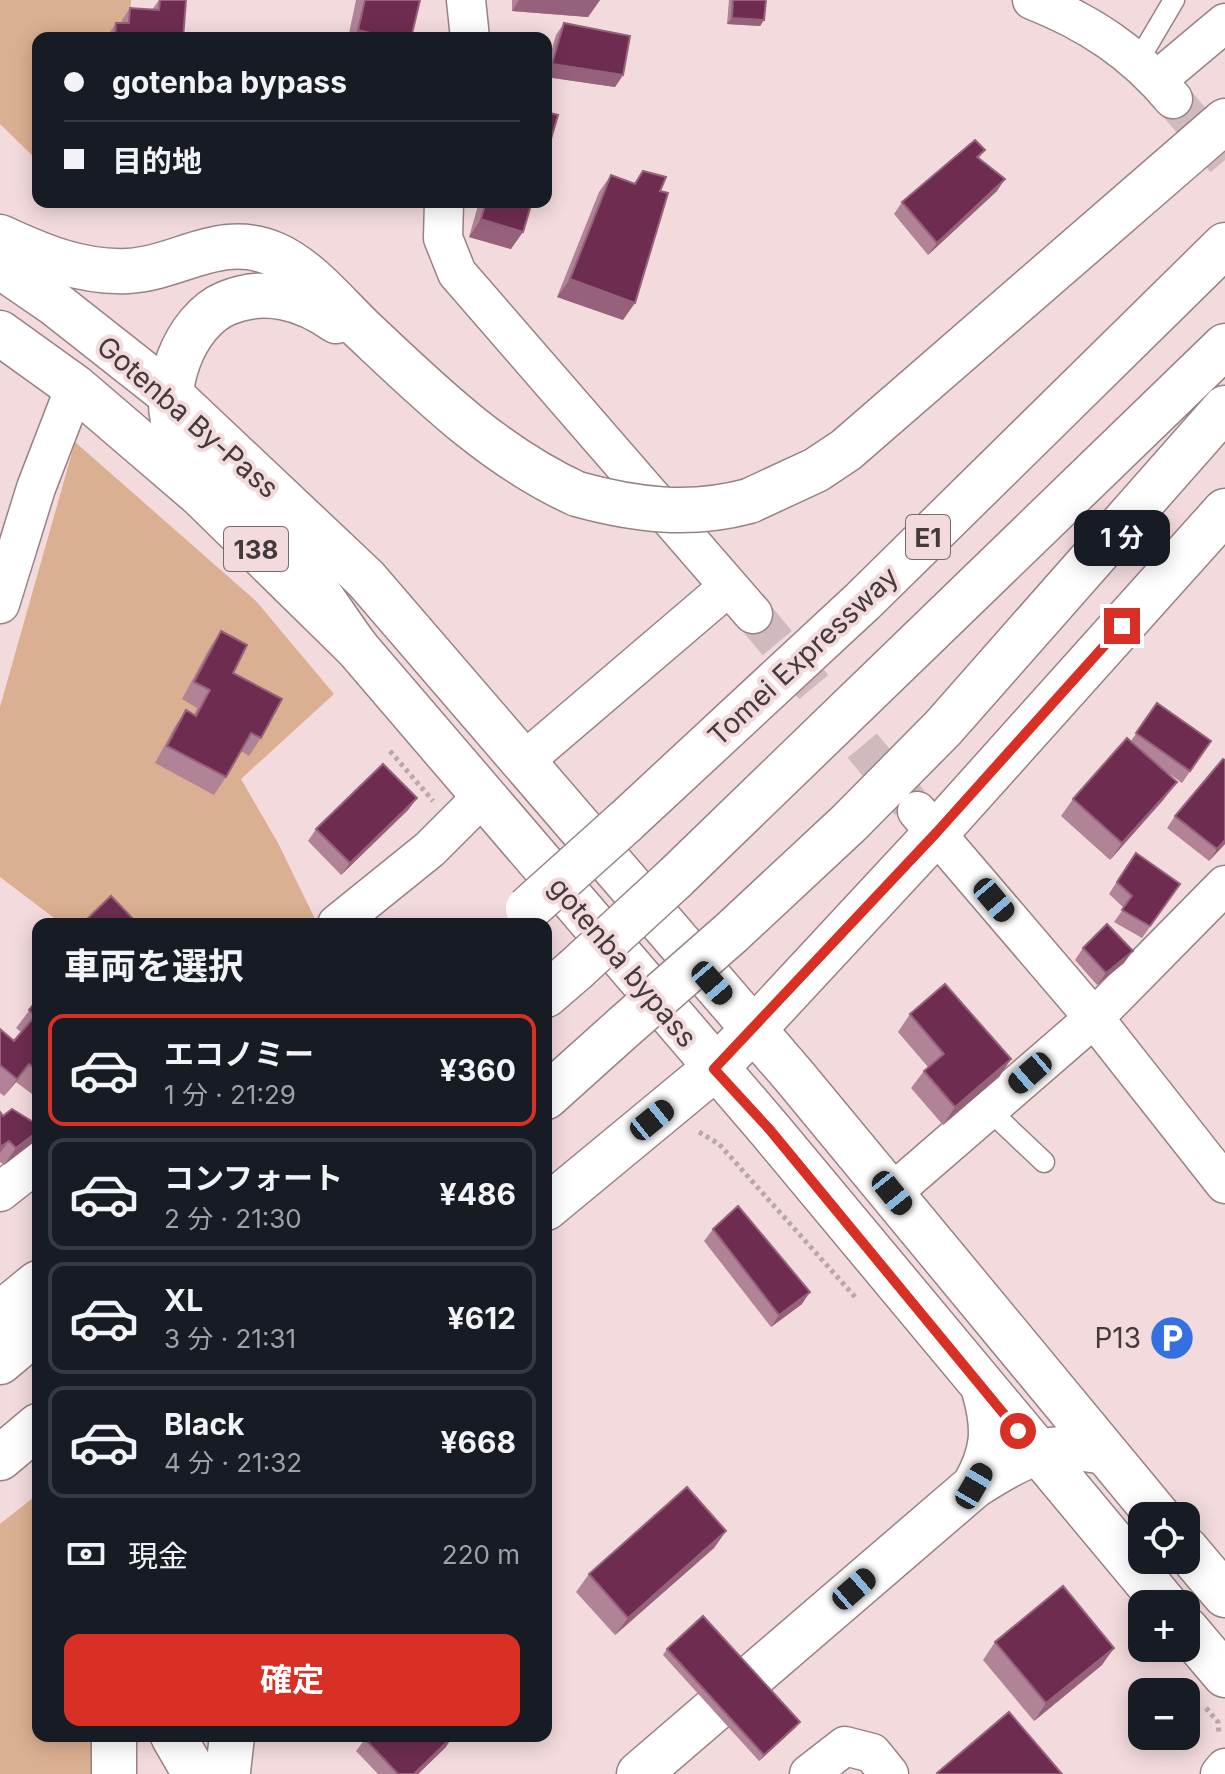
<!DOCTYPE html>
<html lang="ja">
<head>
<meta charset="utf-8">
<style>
	body { margin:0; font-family:Inter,"Noto Sans JP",sans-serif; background:#242831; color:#f1f3f6; height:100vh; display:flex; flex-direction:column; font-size:30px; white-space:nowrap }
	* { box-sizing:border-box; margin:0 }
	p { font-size:26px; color:#9ea1a6 }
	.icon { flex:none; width:44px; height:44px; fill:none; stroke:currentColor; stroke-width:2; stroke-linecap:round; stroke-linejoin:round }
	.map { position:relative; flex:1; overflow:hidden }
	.panel { position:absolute; left:32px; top:918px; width:520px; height:824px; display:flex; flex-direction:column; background:#171b24; border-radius:16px; box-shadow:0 4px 20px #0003 }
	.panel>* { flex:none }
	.top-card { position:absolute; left:32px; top:32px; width:520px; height:176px; border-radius:16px; box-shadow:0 4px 20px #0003; display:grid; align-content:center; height:176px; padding:0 32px; background:#171b24 }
	.controls { position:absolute; left:1128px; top:1502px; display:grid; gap:16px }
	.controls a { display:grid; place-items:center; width:72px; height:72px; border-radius:16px; background:#171b24; box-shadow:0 4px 20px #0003; font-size:40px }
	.end { position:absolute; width:36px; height:36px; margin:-18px; border:10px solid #d93025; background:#fff; box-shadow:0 0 0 4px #fff }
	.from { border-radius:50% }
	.bubble { position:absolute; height:56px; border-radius:16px; background:#171b24; box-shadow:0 4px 20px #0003; font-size:26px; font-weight:700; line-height:56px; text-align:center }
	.car { position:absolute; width:24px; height:48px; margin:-24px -12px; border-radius:10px; box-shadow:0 0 6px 2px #0007; background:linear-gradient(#222 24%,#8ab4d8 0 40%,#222 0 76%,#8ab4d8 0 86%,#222 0) }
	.top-card b { display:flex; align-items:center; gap:28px; height:76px; font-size:30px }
	.top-card b+b { border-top:2px solid #363941 }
	.top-card i { width:20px; height:20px; background:#f1f3f6 }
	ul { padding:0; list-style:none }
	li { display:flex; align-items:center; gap:24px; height:112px; margin:0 16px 12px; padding:0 16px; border:4px solid #363941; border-radius:16px }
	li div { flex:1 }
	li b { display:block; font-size:30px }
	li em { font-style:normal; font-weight:700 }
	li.selected { border-color:#d93025 }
	li>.icon { width:72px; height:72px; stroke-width:1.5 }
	h2 { padding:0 32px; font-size:36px; line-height:96px }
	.pay { display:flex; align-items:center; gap:20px; height:88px; padding:0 32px; font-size:30px }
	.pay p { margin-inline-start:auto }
	.action { display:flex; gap:16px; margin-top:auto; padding:16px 32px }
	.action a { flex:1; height:92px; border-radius:16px; background:#d93025; color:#fff; font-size:32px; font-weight:700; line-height:92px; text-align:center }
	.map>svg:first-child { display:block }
	.green { fill:#dbaf91 }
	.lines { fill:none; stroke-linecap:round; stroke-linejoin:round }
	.minor-tunnel { stroke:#d0babd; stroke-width:38; stroke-dasharray:38 19; stroke-linecap:butt }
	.service-casing { stroke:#988284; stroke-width:23 }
	.minor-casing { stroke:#988284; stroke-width:41 }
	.tertiary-casing { stroke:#988284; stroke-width:47 }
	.trunk-casing { stroke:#988284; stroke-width:47 }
	.motorway-casing { stroke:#988284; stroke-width:47 }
	.path { stroke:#bba7aa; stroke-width:5; stroke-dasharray:4 4; stroke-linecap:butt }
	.service { stroke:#fff; stroke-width:20 }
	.minor { stroke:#fff; stroke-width:38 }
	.tertiary { stroke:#fff; stroke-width:44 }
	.trunk { stroke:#fff; stroke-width:44 }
	.motorway { stroke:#fff; stroke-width:44 }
	.motorway-bridge-casing { stroke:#988284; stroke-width:47; stroke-linecap:butt }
	.motorway-bridge { stroke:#fff; stroke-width:44 }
	.wall { fill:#b08496 }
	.shaded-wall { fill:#96617a }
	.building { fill:#6e2d50; stroke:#96617a; stroke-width:2 }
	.route { stroke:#d93025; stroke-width:10 }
	.labels { text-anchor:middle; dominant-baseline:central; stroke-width:8; stroke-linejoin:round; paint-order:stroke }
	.shield { fill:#f3dadd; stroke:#786a6c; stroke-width:2 }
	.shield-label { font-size:26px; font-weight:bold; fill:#433a3b }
	.street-label { font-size:28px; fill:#433a3b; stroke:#f3dadd }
	.poi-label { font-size:28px; fill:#433a3b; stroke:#f3dadd; text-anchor:end }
</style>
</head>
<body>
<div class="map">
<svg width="1225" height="1774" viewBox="0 0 1225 1774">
	<rect width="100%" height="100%" fill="#f3dadd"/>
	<path class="green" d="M0,0H131L129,38H38V161L0,124Z
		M75,442L256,601L334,694L241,779L278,843L316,921L312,924H62L0,877V707Z
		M38,1494V1736H103L102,1774H0V1524Z"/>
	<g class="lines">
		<path class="minor-tunnel" d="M1173,99L1225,160
			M753,614L910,803"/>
		<g class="service-casing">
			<path id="service" d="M1138,61L1174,0
				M988,1109L1044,1162"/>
		</g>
		<g class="minor-casing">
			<path id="minor" d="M466,0L470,38
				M1032,0C1088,22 1134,52 1173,99
				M1157,80L1225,23
				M444,202L443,238L457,273L753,614
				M0,604L36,488L75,387
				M523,762L728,587
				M917,811L1094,1018L1225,1184
				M337,924L430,849L482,797
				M0,1192L38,1162
				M892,1193L1094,1018L1225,885
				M809,1774L845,1746L872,1753L889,1774
				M1220,1774L1225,1768"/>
		</g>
		<g class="tertiary-casing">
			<path id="tertiary" d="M546,1208L714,1069L753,1030L937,832L1225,511
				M228,1771L232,1736"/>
		</g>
		<g class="trunk-casing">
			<path id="trunk" d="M0,266L54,303L172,396L366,579L794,1076L1158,1516
				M0,333L75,387L201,495L357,648L770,1130L1165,1604
				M1186,1549L1225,1595
				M1186,1629L1225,1675"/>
		</g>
		<g class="motorway-casing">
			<path id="motorway" d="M0,237C41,256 81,273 128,271C180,268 220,231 274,254C307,268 336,304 362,329C429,392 492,455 577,494
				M336,321C304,298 265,287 227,303C185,320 157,392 178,434C199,474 243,502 274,535C305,570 330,611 357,648
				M749,501L816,470L846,450L1225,121
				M625,822L863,601L1225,245
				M674,879L1225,346
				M731,933L849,823L943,728L1225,408
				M546,995L575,970
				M546,1097L625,1026
				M0,1314L38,1283
				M0,1362L38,1330
				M0,1458L38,1426
				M974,1486C994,1452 995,1428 984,1390
				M173,1736L195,1774
				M114,1774V1736
				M639,1774L974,1486C1020,1456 1048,1441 1104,1452"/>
		</g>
		<path class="path" d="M390,751L433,801
			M699,1132L719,1144L856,1298
			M1206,1708L1218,1722L1219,1734"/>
		<use href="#service" class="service"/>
		<use href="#minor" class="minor"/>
		<use href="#tertiary" class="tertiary"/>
		<use href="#trunk" class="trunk"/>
		<use href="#motorway" class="motorway"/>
		<g class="motorway-bridge-casing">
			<path id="motorway-bridge" d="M577,494C635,510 690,517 749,501
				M528,909L625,822
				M575,970L674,879
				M625,1026L731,933"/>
		</g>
		<use href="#motorway-bridge" class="motorway-bridge"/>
	</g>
	<path class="wall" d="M159,0H186L183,38H108V35L116,23H122V20L130,8L152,10Z
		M356,0H420L411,38H348Z
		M512,0H600L588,17L512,11Z
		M729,0H766L764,20L760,26L727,24Z
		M564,23L623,75L615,87L546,77V69L556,35Z
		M985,150L979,158L997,191L928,255L894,214L902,202Z
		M643,171L660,191L623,320L557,297L599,192L611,175L634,184Z
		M378,202H392L388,208Z
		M479,202H532L511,249L469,237Z
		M221,631L233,673L261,738L249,756L241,751L226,777L214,795L155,763L174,728L186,710L194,715L197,708L182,699L209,649Z
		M1157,703L1211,741L1182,783L1160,767L1164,799L1110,860L1061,816L1073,799L1131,741Z
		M1225,760V844L1209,861L1167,828L1175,816Z
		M417,798L408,810L341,875L308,841L316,829Z
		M1128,864L1180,884L1142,938L1114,922L1124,908L1109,894Z
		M1083,948L1124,963L1097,985L1075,960Z
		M38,999V1087L32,1094L16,1082L4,1096L0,1093V1029L14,1041L21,1032L16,1028Z
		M910,1014L1011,1059L999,1077L943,1125L911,1088L924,1071L928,1067L898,1032Z
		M0,1112L30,1145L4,1165L0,1162Z
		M713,1229L802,1304L771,1327L704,1241Z
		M726,1531L714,1548L615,1635L576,1592L589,1574Z
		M995,1642L1102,1665L1034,1721L983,1660Z
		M667,1649L800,1722L795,1728L759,1761L663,1655Z
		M365,1739L446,1747L418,1774H378L356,1751Z"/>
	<path class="shaded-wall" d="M519,0H600L588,17L512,11Z
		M732,18L764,20L760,26L727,24Z
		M358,30L391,38H352Z
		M552,64L623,75L615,87L546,77V73Z
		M1005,179L997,191L928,255L937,243Z
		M481,219L523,232L511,249L469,237Z
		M570,279L635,303L623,320L557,297Z
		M1177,782L1164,799L1110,860L1122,843Z
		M417,798L408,810L341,875L350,863Z
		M1225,840V844L1209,861L1217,849Z
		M1133,951L1124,963L1097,985L1106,973Z
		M1011,1059L999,1077L943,1125L955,1107Z
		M29,1064L16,1082L4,1096L17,1079Z
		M38,1131V1134L30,1145L4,1165L16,1148Z
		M9,1141L0,1153V1147Z
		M810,1292L802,1304L771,1327L779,1315Z
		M726,1531L714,1548L615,1635L628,1618Z
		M1114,1648L1102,1665L1034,1721L1046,1703Z
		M800,1722L795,1728L759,1761L764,1755Z
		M453,1736L446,1747L418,1774H414Z"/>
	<path class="building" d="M160,0H186L183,38H115L116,23H129L130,8L159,10Z
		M365,0H420L411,38H391L358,30Z
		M733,0H766L764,20L732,18Z
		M564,23L630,36L623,75L552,64Z
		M546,112L558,115L546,156Z
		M975,140L985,150L977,157L1005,179L937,243L902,202Z
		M643,171L666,177L660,191L668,193L635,303L570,279L611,175L635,184Z
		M486,202H532L523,232L481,219Z
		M221,631L247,645L233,673L282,699L261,738L251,733L226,777L167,746L186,710L196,716L210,690L194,682Z
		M1157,703L1211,741L1190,771L1136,733Z
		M1127,738L1177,782L1122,843L1073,799Z
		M1223,759L1225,760V840L1217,849L1175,816Z
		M383,764L417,798L350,863L316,829Z
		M1136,853L1180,884L1150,926L1122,910L1132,896L1117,882Z
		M111,896L138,924H82Z
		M1107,924L1133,951L1106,973L1083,948Z
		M945,984L1011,1059L955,1107L924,1071L944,1054L910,1014Z
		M38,999V1072L29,1064L17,1079L0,1065V1029L14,1041L35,1016L29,1010Z
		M12,1109L38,1125V1131L16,1148L9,1141L0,1147V1112L3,1116Z
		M738,1206L810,1292L779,1315L713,1229Z
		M687,1487L726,1531L628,1618L589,1574Z
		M1063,1586L1114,1648L1046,1703L995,1642Z
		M703,1616L800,1722L764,1755L667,1649Z
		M1009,1712L1062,1774H938L937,1773Z
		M368,1736H453L414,1774H398L365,1739Z"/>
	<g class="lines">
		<path class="route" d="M1018,1431L770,1130L714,1069L937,832L1122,626"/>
	</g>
	<defs>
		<g id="parking-disc" transform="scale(2.3)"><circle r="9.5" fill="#3470df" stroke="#f3dadd"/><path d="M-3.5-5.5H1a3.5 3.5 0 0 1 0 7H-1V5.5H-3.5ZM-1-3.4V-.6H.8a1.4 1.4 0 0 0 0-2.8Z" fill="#fff"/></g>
	</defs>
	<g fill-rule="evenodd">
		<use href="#parking-disc" x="1172" y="1338"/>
	</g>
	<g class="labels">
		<g class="shield">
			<rect x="906" y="515" width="44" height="44" rx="6"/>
			<rect x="224" y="527" width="64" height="44" rx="6"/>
		</g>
		<g class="shield-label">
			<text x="928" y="537">E1</text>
			<text x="256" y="549">138</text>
		</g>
		<g class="street-label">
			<text transform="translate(188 417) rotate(41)">Gotenba By-Pass</text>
			<text transform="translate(803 656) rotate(-43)">Tomei Expressway</text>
			<text transform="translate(623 962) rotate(50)">gotenba bypass</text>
		</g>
		<g class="poi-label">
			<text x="1141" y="1338">P13</text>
		</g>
	</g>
</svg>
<div class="controls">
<a><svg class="icon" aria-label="locate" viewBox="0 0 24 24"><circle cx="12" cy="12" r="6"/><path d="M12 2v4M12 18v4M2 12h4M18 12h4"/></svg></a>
<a>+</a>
<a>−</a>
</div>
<i class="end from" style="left:1018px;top:1431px"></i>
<i class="end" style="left:1122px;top:626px"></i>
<div class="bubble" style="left:1074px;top:510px;width:96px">1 分</div>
<i class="car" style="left:994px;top:900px;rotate:140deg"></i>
<i class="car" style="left:712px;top:983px;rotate:139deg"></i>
<i class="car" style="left:1030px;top:1073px;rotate:229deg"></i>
<i class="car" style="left:652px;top:1120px;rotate:51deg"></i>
<i class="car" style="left:892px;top:1193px;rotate:141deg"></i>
<i class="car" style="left:974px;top:1486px;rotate:30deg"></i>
<i class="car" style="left:854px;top:1589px;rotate:49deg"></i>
<div class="top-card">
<b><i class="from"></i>gotenba bypass</b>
<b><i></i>目的地</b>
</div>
<section class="panel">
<h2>車両を選択</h2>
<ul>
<li class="selected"><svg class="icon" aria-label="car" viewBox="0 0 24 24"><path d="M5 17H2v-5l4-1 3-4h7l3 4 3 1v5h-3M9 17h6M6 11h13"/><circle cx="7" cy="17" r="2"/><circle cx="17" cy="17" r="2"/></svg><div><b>エコノミー</b><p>1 分 · 21:29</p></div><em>¥360</em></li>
<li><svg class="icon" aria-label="car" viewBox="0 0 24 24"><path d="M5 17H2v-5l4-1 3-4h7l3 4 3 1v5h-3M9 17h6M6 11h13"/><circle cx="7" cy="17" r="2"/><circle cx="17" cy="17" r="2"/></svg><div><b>コンフォート</b><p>2 分 · 21:30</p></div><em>¥486</em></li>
<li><svg class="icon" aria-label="car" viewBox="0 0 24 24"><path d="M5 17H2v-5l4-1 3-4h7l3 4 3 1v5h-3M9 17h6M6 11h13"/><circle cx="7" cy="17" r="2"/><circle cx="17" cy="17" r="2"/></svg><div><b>XL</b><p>3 分 · 21:31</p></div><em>¥612</em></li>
<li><svg class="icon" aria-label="car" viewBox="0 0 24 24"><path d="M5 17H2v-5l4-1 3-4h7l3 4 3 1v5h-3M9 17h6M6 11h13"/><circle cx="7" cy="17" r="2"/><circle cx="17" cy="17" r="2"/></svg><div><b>Black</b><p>4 分 · 21:32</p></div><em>¥668</em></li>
</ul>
<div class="pay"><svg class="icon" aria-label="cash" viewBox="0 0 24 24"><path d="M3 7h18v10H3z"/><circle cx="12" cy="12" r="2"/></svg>現金<p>220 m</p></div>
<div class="action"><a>確定</a></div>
</section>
</div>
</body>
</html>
